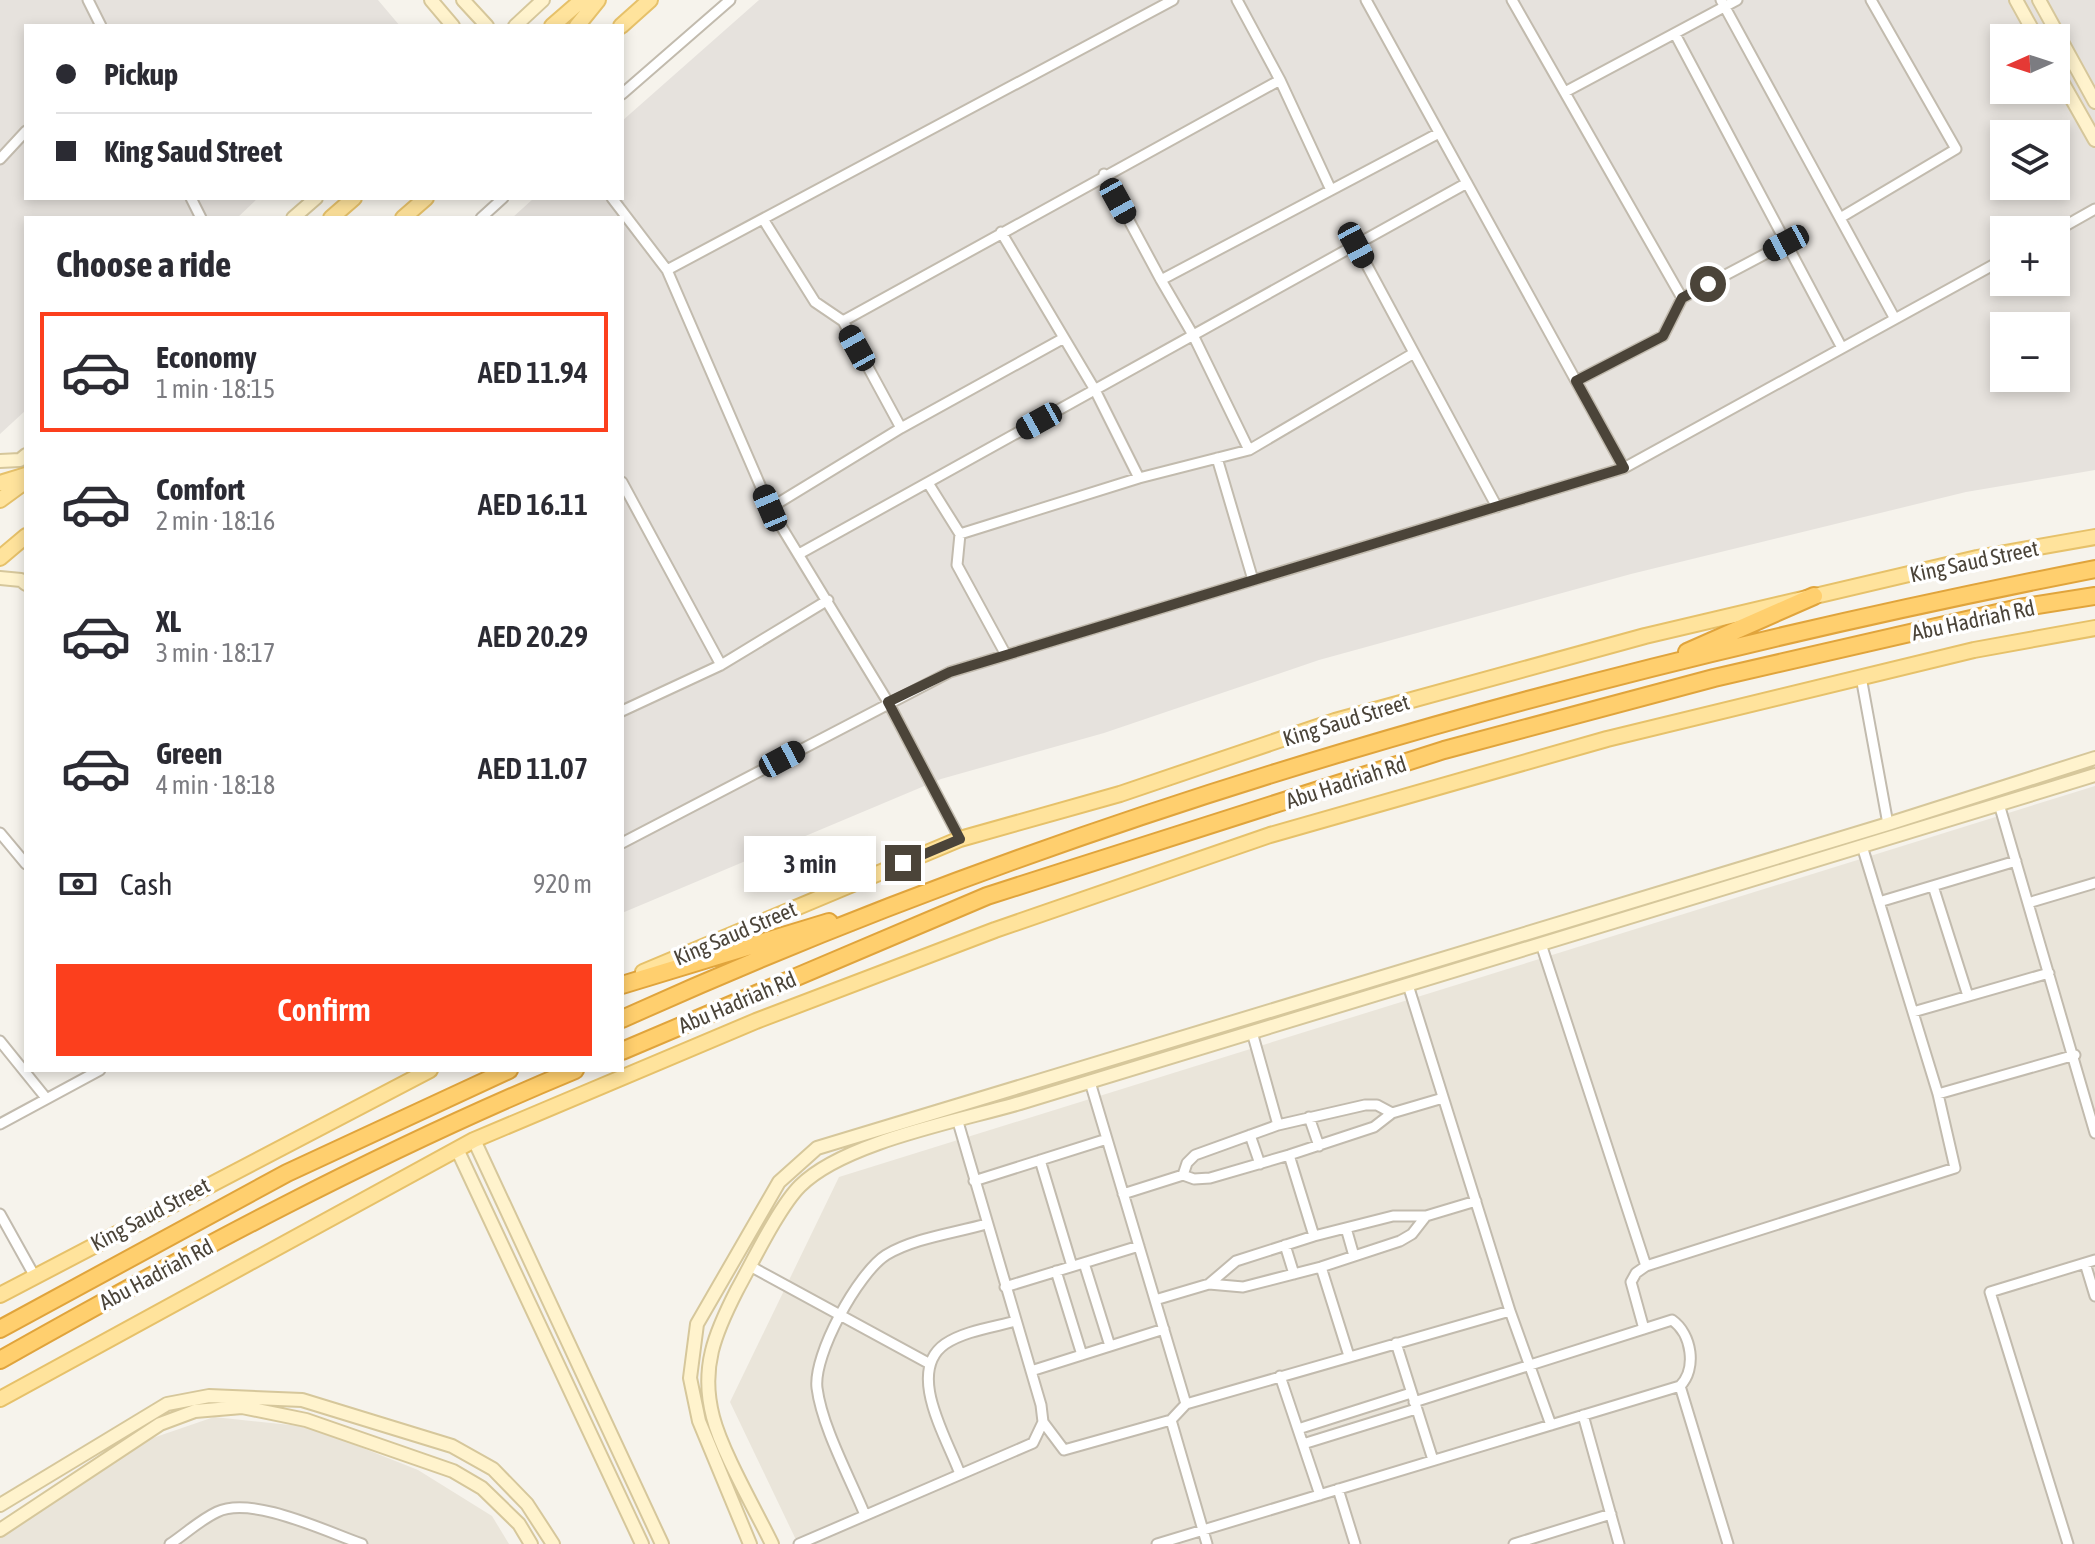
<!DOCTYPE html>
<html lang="en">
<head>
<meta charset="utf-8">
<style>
	body { margin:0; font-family:"Asap Condensed",sans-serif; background:#f7f7f7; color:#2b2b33; height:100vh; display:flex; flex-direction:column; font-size:30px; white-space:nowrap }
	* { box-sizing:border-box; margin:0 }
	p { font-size:26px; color:#7c7c81 }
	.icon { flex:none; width:44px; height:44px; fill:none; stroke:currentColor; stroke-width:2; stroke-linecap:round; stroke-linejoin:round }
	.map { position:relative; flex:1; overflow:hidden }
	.details { position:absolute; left:24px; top:216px; width:600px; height:856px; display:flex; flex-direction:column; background:#fff; border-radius:0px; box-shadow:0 4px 12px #0003 }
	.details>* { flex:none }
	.guide { position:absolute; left:24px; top:24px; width:600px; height:176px; border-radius:0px; box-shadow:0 4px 12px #0003; display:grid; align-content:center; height:176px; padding:0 32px; background:#fff }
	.needle { width:52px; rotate:267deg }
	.fabs { position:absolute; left:1990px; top:24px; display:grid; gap:16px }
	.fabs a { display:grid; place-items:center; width:80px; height:80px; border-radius:0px; background:#fff; box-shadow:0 4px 12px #0003; font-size:40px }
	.end { position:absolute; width:36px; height:36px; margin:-18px; border:10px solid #4b4439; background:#fff; box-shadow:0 0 0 4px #fff }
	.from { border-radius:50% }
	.bubble { position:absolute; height:56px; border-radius:0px; background:#fff; box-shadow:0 4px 12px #0003; font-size:26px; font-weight:600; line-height:56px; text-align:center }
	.car { position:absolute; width:24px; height:48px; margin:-24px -12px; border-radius:10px; box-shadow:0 0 6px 2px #0007; background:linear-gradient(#222 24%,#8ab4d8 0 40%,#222 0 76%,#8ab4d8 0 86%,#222 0) }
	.guide b { display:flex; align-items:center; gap:28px; height:76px; font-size:30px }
	.guide b+b { border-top:2px solid #e1e1e2 }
	.guide i { width:20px; height:20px; background:#2b2b33 }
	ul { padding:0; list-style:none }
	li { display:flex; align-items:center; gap:24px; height:120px; margin:0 16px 12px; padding:0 16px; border:4px solid transparent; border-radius:0px }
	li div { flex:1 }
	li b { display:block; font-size:30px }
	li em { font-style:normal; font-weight:600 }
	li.active { border-color:#fc3f1d }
	li>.icon { width:72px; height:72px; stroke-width:1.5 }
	h2 { padding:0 32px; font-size:36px; line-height:96px }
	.pay { display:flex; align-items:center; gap:20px; height:88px; padding:0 32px; font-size:30px }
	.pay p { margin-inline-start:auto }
	.primary-button { display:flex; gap:16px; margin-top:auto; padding:16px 32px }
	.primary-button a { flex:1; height:92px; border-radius:0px; background:#fc3f1d; color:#fff; font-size:32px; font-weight:600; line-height:92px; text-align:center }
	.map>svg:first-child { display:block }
	.residential { fill:#eae5da }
	.industrial { fill:#e6e2dd; fill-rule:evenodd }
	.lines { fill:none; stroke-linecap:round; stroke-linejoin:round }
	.street-casing { stroke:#c2bbae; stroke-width:13 }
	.secondary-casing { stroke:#d6c79b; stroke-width:16 }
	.primary-casing { stroke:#e6c16a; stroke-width:18 }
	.highway-casing { stroke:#e0a43c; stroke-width:20 }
	.street { stroke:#fff; stroke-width:9 }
	.secondary { stroke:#fff3cd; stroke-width:12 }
	.primary { stroke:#ffe39c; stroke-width:14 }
	.highway { stroke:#ffcf6e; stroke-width:16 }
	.route { stroke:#4b4439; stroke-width:10 }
	.labels { text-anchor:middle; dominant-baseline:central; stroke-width:7; stroke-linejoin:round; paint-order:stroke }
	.street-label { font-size:22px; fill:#4b4439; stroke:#fff }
</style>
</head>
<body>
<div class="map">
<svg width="2095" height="1544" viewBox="0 0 2095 1544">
	<rect width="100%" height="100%" fill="#f6f3ec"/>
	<path class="residential" d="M2095,786V1544H798L730,1402L839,1177Z
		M214,1417L310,1427L418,1470L492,1516L509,1544H0V1536L147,1440Z"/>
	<path class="industrial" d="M0,0H378L400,26H26V198H258L237,218H26V410L0,434Z
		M759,0H2095V470L1966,492L1631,574L1319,660L1104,733L941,779L622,913V218H512L534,198H622V121ZM2004,38H2056V90H2004ZM2004,134H2056V186H2004ZM2004,230H2056V282H2004ZM2004,326H2056V378H2004Z"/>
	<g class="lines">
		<g class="street-casing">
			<path id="street" d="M88,0L101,26
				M1237,0L1280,80
				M1366,0L1624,468
				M1512,0L1682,298L1786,243
				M1721,0L1895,319
				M1675,34L1842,348
				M1565,92L1737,0
				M622,94L730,0
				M0,159L26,131
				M1104,174L1161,280
				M191,198L201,218
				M612,198L667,270
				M481,218L503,198
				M1840,218L1956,149L1871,0
				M763,219L815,302L843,321
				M2056,231L2095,209
				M1001,232L1095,390L1139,478
				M1356,245L1497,507
				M1576,381L1663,336L1682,298
				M901,428L1064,338
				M1249,450L1193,335L1161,280L1439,133
				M1217,458L1253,580
				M622,482L721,665
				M928,483L960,534L1139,478L1249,450L1414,353
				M770,508L901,428L843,321L1280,80L1331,190
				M960,534L957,565L1006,655
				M799,554L1467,183
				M1861,677L1888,824
				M622,711L721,665L828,600
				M1999,804L2095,1133
				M0,833L26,864
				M960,839L888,702L770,508L667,270L1173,0
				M622,843L950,672L1624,468L2004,259
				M1933,886L1968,996
				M1879,902L2016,861
				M2028,903L2095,883
				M1541,944L1646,1266L1955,1168L1938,1094L1862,846
				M1913,1012L2049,973
				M1252,1032L1278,1125
				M0,1041L46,1098
				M1090,1082L1186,1404L1510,1311L1408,985
				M1938,1094L2075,1055
				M1309,1117L1319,1146
				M0,1124L100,1070
				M1250,1135L1260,1164
				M1289,1155L1314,1236
				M1040,1160L1072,1266
				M1183,1175L1194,1179L1210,1178L1289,1155L1374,1127L1392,1113
				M974,1181L1107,1139
				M1123,1194L1183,1175L1187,1163L1195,1155L1278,1125L1365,1105H1377L1392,1113L1443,1098
				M0,1214L34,1275
				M1346,1228L1354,1256
				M1285,1245L1294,1274
				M1084,1263L1110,1346
				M2085,1263L2095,1296
				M750,1266L930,1364
				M1321,1267L1349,1356
				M1056,1271L1082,1355
				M1209,1284L1243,1287L1321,1267L1400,1241L1412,1234L1426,1216
				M1005,1287L1139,1246
				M1155,1300L1209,1284L1236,1261L1314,1236L1393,1216H1426L1476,1201
				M1510,1311L1551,1425
				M1644,1329L1631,1282L1636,1273L1646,1266
				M1396,1343L1433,1460
				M1031,1371L1164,1329
				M1280,1376L1320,1495
				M1414,1402L1672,1320C1692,1334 1697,1369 1680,1386
				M1583,1415L1619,1544
				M1171,1420L1207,1544
				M1043,1422L1064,1450L1171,1420L1186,1404
				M1298,1429L1411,1393
				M1303,1444L1416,1409
				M960,1474C948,1440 905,1372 945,1344C964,1331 994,1327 1016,1321
				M1338,1489L1355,1544
				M865,1515C850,1478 822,1427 817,1388C813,1355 858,1273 886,1255C914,1238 955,1233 986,1224
				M170,1544C185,1534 200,1520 217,1512C252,1495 327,1532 362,1544
				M799,1544L1033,1443L1043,1422L1041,1405L958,1122
				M1157,1544L1680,1386L1728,1544
				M1514,1544L1611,1514
				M2068,1544L1990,1292L2095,1260"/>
		</g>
		<g class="secondary-casing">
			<path id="secondary" d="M431,0L453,26
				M463,0L487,26
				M2016,0L2037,38
				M2039,0L2095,102
				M515,26L543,0
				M2056,71L2095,140
				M293,218L316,198
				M0,461L20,460L26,455
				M0,578L21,580L26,584
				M474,1140L662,1544
				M457,1149L642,1544
				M0,1505L167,1404L209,1396L302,1400L452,1446L493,1469L527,1504L553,1544
				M0,1530L160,1424L195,1411L242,1407L306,1420L453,1471L482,1488L519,1524L531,1544
				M750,1544L699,1421L690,1378L697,1324L779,1182L817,1148L1888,824L2095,758
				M772,1544C755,1509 722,1452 713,1417C700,1368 715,1333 737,1290C752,1263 779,1207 800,1186C844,1142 959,1121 1020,1103L2095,775"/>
		</g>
		<g class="primary-casing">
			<path id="primary" d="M552,26L582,0
				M577,26L598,0
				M621,26L650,0
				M331,218L354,198
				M403,218L426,198
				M0,483L26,475
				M0,500L26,481
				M0,558L26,536
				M643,972L960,839L1120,794L1335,721L1645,636L1977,558L2095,537
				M0,1295L430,1070
				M0,1399L474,1140L756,1021L995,930L1270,835L1607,739L1974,650L2095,628"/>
		</g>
		<g class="highway-casing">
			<path id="highway" d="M1687,652L1814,596
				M622,985L829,922
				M622,1019C1090,807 1592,668 2095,569
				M622,1051L987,896L1444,750L1714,678L2019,608L2095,596
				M0,1329L287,1173L509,1070
				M0,1360C186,1255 377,1152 575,1070"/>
		</g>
		<use href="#street" class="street"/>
		<use href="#secondary" class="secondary"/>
		<use href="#primary" class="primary"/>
		<use href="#highway" class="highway"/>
	</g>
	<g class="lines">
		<path class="route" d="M903,863L960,839L888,702L950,672L1624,468L1576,381L1663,336L1682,298L1708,284"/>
	</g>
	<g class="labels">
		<g class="street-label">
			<text transform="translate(1974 561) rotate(-12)">King Saud Street</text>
			<text transform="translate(1973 620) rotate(-12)">Abu Hadriah Rd</text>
			<text transform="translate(1346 720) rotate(-17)">King Saud Street</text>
			<text transform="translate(1346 782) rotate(-18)">Abu Hadriah Rd</text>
			<text transform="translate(735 933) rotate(-23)">King Saud Street</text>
			<text transform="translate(737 1002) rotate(-23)">Abu Hadriah Rd</text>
			<text transform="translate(150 1214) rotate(-28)">King Saud Street</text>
			<text transform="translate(156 1274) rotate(-28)">Abu Hadriah Rd</text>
		</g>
	</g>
</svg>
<div class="fabs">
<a><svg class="needle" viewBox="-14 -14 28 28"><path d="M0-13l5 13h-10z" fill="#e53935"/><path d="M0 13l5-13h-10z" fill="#7c7c81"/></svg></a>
<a><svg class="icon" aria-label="layers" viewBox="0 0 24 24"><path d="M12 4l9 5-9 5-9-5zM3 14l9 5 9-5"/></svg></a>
<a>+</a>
<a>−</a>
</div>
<i class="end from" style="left:1708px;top:284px"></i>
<i class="end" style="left:903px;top:863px"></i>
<div class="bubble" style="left:744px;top:836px;width:132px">3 min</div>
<i class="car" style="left:1118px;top:201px;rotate:151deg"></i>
<i class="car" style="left:1786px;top:243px;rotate:242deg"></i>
<i class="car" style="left:1356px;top:245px;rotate:152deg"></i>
<i class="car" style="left:857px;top:348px;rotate:331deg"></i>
<i class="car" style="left:1039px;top:421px;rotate:241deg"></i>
<i class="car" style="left:770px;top:508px;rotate:337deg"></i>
<i class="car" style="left:782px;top:759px;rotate:62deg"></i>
<div class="guide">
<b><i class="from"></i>Pickup</b>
<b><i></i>King Saud Street</b>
</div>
<section class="details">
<h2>Choose a ride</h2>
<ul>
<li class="active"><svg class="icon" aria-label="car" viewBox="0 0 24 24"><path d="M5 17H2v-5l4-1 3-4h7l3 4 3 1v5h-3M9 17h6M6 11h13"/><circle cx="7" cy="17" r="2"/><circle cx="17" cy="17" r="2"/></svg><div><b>Economy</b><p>1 min · 18:15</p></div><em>AED 11.94</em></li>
<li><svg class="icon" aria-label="car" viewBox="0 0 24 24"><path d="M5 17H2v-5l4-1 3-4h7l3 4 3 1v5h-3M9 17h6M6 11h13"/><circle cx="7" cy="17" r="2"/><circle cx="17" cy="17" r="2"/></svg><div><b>Comfort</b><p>2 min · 18:16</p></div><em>AED 16.11</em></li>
<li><svg class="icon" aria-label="car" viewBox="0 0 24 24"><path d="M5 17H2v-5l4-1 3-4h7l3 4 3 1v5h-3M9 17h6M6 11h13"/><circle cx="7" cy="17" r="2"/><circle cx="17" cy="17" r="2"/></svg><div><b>XL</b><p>3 min · 18:17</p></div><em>AED 20.29</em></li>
<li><svg class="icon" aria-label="car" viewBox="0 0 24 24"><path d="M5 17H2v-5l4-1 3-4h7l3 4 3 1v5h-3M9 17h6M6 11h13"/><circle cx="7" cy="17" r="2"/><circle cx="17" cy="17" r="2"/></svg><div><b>Green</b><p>4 min · 18:18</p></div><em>AED 11.07</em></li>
</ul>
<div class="pay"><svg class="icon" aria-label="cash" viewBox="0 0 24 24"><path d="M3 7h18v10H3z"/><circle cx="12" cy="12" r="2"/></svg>Cash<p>920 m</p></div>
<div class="primary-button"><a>Confirm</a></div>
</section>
</div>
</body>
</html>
